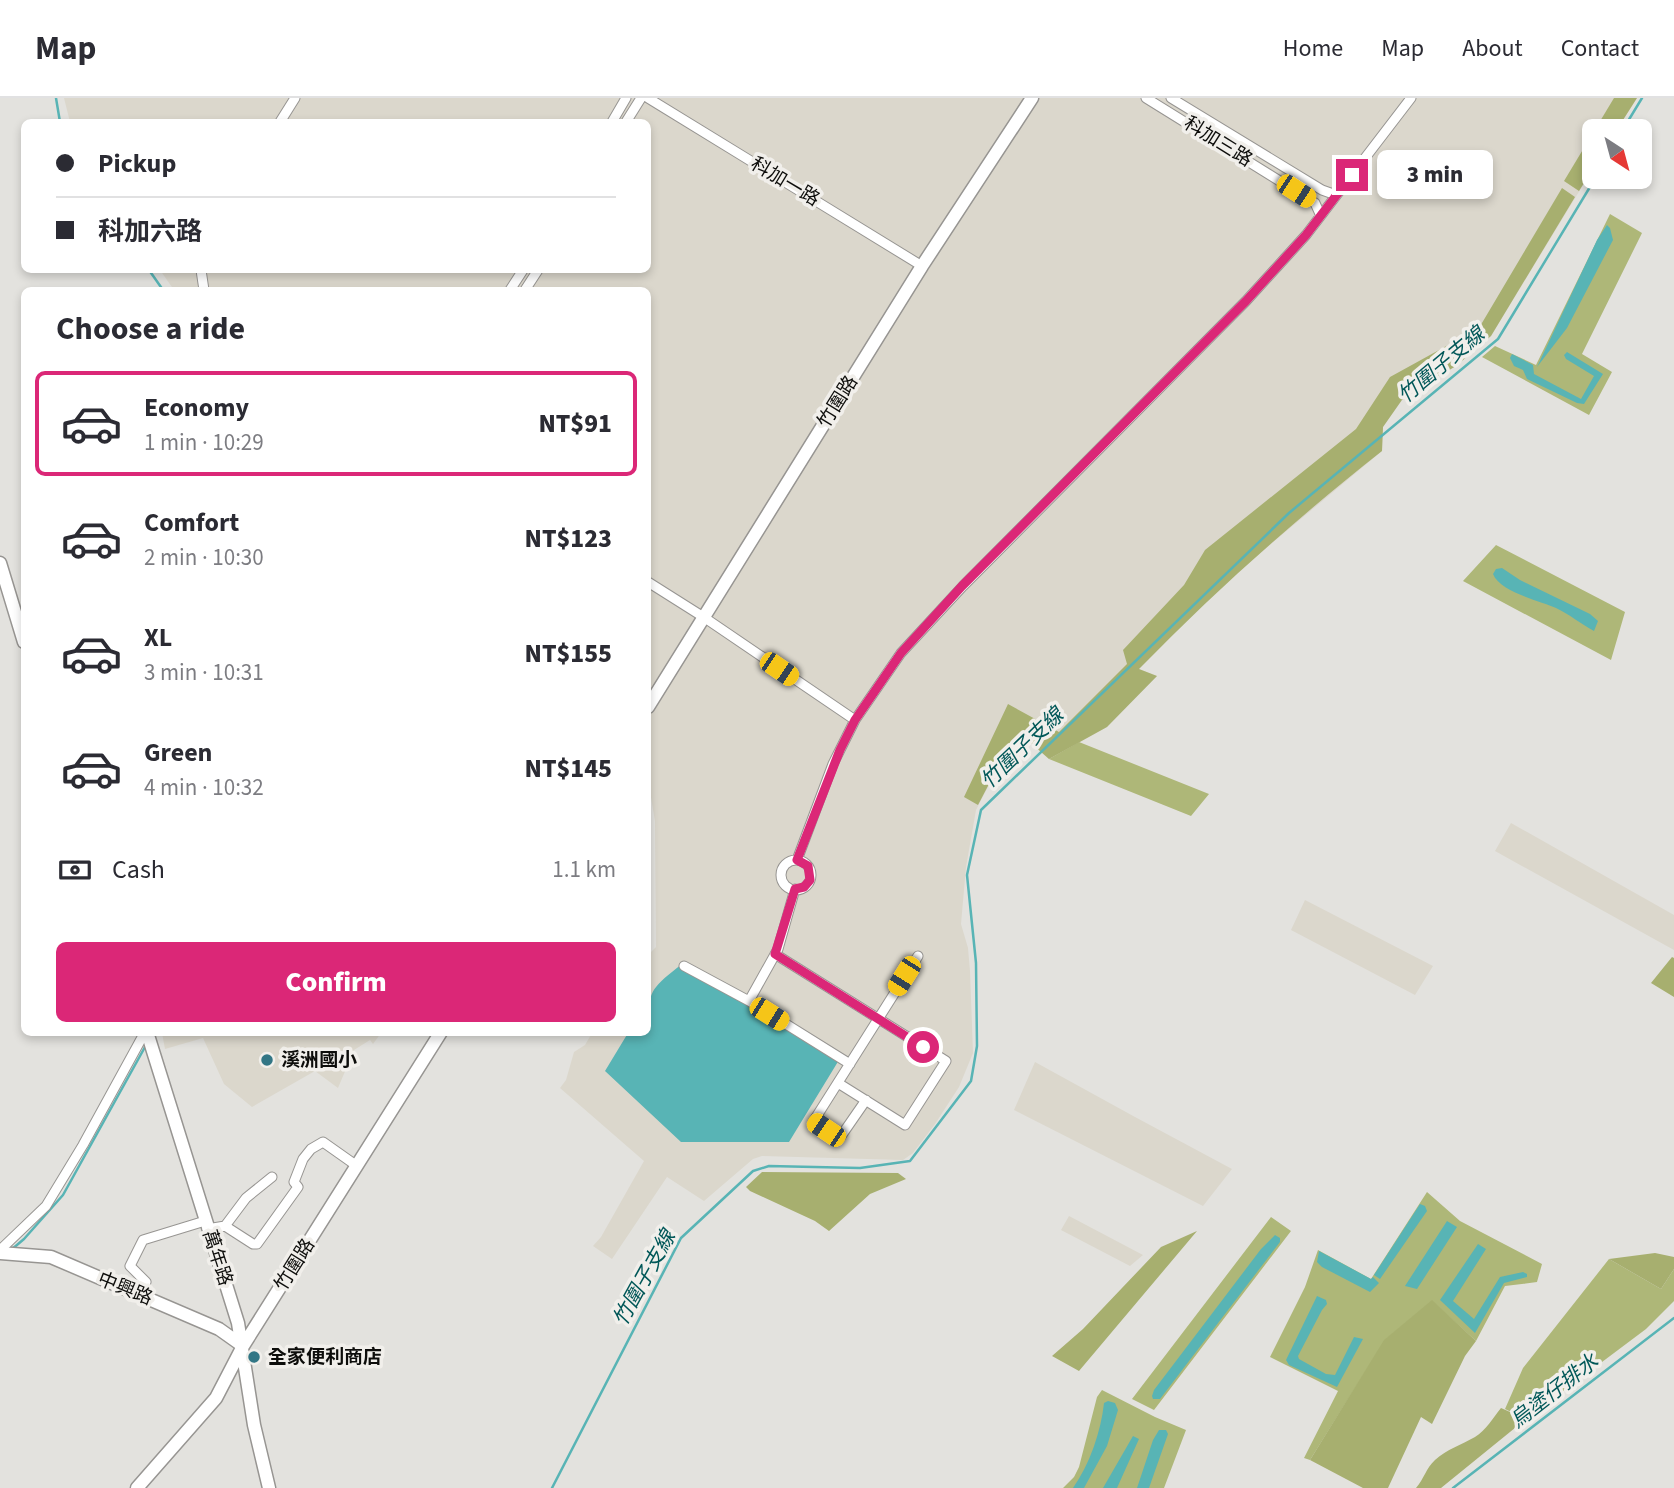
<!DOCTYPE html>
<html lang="en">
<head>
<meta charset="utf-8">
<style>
	body { margin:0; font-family:"Source Sans 3","Noto Sans TC",sans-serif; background:#f2f2f3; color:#2b2b33; height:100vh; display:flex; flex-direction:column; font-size:26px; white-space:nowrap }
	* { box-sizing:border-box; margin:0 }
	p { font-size:23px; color:#7c7c81 }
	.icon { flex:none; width:38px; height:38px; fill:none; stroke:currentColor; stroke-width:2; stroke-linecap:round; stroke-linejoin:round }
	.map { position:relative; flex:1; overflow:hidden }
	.details { position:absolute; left:21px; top:189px; width:630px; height:749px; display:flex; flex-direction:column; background:#fff; border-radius:10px; box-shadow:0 4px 10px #0003 }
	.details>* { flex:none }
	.banner { position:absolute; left:21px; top:21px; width:630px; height:154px; border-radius:10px; box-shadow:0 4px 10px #0003; display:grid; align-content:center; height:154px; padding:0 35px; background:#fff }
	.needle { width:46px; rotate:144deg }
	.controls { position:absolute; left:1582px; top:21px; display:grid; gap:14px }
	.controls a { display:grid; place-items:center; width:70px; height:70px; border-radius:10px; background:#fff; box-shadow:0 4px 10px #0003; font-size:35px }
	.end { position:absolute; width:32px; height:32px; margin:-16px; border:9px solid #db2777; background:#fff; box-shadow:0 0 0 4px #fff }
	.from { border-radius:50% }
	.bubble { position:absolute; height:49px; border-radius:10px; background:#fff; box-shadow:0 4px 10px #0003; font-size:23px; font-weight:800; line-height:49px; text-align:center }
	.car { position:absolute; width:21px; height:42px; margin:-21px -10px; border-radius:9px; box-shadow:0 0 5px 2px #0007; background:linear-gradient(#f5c518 24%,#345 0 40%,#f5c518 0 76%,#345 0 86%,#f5c518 0) }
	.banner b { display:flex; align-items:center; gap:24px; height:66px; font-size:26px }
	.banner b+b { border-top:2px solid #e1e1e2 }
	.banner i { width:18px; height:18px; background:#2b2b33 }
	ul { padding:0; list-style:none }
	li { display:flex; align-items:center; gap:21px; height:105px; margin:0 14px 10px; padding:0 21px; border:4px solid transparent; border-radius:10px }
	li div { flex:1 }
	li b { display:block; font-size:26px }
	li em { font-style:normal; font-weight:800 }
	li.on { border-color:#db2777 }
	li>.icon { width:63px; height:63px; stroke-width:1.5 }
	h2 { padding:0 35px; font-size:32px; line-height:84px }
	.pay { display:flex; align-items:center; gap:18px; height:77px; padding:0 35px; font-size:26px }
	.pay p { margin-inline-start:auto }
	.primary-button { display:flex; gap:14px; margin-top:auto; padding:14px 35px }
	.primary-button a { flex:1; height:80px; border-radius:10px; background:#db2777; color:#fff; font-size:28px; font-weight:800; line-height:80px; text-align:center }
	header { display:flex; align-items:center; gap:42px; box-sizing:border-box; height:98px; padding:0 35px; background:#fff; border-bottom:2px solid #e1e1e2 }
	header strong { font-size:33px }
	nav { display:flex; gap:38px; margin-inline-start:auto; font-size:24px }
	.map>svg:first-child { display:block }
	.built { fill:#dbd7cc }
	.green { fill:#aeb778 }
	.forest { fill:#a7af6f }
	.water { fill:#58b4b5 }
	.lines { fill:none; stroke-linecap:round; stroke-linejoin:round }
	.stream { stroke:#58b4b5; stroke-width:2.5 }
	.street-casing { stroke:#979592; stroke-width:11 }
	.secondary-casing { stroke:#979592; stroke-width:15 }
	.street { stroke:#fff; stroke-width:9 }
	.secondary { stroke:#fff; stroke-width:12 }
	.route { stroke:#db2777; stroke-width:9 }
	.poi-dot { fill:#327685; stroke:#f1efeb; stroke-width:2.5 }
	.labels { text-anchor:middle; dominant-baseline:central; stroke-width:7; stroke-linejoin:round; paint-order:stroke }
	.street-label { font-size:19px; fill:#0d0d0b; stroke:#f1efeb }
	.poi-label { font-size:19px; font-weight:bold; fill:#0d0d0b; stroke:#f1efeb; text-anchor:start }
	.water-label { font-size:21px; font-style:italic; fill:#015758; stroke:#f1efeb }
</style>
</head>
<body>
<header>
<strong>Map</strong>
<nav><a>Home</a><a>Map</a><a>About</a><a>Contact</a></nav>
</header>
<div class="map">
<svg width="1674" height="1390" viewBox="0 0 1674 1390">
	<rect width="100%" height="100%" fill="#e3e2de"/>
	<path class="built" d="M64,0H1637L1616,33H1594V69L1491,238L1456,268L1404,299L1383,329L1382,353L1222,487L1139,571L1157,578L1107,629L1049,661L1024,639L1011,644L976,712L966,769L961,826L968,850L970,873L973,955L959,989L935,1026L913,1055L903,1062L762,1058L753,1061L704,1103L667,1079L612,1161L593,1148L601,1139L644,1063L560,990L566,982L574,954L585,947L592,935L648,934V857L656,849L655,723L648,682V192H174L160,172H648V24H70Z
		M1511,725L1674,817V852L1495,753Z
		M1305,802L1433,868L1415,897L1291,832Z
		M162,935V934L381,935L373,946L370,942L354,952L338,990L315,973L252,1009L224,986L203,940L165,951Z
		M1035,964L1135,1019L1232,1071L1203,1108L1014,1012Z
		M1069,1118L1143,1157L1130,1168L1061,1132Z"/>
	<path class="green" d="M1610,116L1642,135L1582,256L1612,274L1589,317L1482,259L1495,248L1536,267Z
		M1496,447L1625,514L1611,562L1463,483Z
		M1079,644L1209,696L1191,718L1049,661Z
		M1427,1094L1460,1123L1542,1166L1537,1184L1505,1188L1476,1243L1432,1203L1385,1242L1310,1362L1304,1360L1338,1293L1270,1259L1305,1189L1318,1152L1371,1181Z
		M1271,1119L1291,1133L1154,1312L1132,1301Z
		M1609,1161L1661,1191L1674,1171V1203L1646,1231L1526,1321L1505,1311L1523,1270Z
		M1102,1292L1155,1319L1186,1332L1164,1390H1063L1074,1379L1079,1369L1097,1299Z"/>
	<path class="forest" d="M1614,0H1637L1616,33H1594V69L1579,93L1564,83Z
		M1562,90L1575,99L1491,238L1456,268L1404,299L1383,329L1382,353C1296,421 1215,493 1139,571L1157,578L1107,629L1049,661L1024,639L1011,644L978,707L964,699L1008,606L1059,634L1127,566L1123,552L1184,487L1205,452L1356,331L1390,279L1479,230Z
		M1672,859L1674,860V899L1651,885Z
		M762,1074L898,1075L906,1081L870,1096L829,1133L815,1123L750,1093L746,1089Z
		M1197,1133L1079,1273L1052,1258L1083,1231L1161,1149Z
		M1655,1155L1674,1159V1171L1661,1191L1609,1161Z
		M1432,1202L1476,1243L1465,1258L1432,1326L1421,1319L1388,1390H1363L1310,1362L1384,1242Z
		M1501,1310L1526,1321L1441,1390H1416C1424,1381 1426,1370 1435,1362C1447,1351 1461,1347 1475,1339C1486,1332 1493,1320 1501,1310Z"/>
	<path class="water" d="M1607,127L1610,130L1613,142L1567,230L1537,269L1597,142Z
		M1567,254L1603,276L1584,306L1577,305L1527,281L1523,272L1514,268L1510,260L1512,256L1533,267L1534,276L1581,301L1594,278L1566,261L1564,257Z
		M1502,470L1520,482L1590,516L1598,523L1594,533C1581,526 1569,516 1556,510C1540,503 1500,494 1493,476L1496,471Z
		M682,866L839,962L789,1044H681L605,973L628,935L648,934C648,893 649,892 682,866Z
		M1420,1106L1425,1108L1427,1113L1380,1181L1374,1177Z
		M1447,1123L1457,1129L1417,1191L1405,1188Z
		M1275,1137L1280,1140V1144L1160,1301H1153L1152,1298L1154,1292L1261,1151Z
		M1478,1146L1486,1151L1453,1203L1474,1221L1500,1179L1523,1174L1527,1176V1179L1504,1185L1475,1235L1440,1202Z
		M1319,1153L1371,1181L1373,1179L1379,1185L1370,1194L1322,1169L1317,1164Z
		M1317,1198L1326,1202L1327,1206L1322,1212L1298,1258L1299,1261L1326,1276L1335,1277L1354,1239L1363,1241L1337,1289L1289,1267L1286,1262Z
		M1108,1303L1115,1305L1118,1312L1107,1348L1084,1390H1073C1090,1366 1101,1333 1104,1305Z
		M1159,1332H1166L1168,1336L1149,1390H1137L1153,1342Z
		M1133,1338L1139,1341L1117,1390H1103Z"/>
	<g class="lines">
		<path class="stream" d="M56,0L60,24
			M1622,33L1642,0
			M149,172L163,192
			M11,1152L24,1141L63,1097L145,949
			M552,1390L681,1140L753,1073L769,1068L860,1070L910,1063L971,983L977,948L976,865L967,777L981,712L1289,415L1498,241L1596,79
			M1453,1390L1674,1220"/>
		<g class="street-casing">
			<path id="street" d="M648,0L922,168
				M1146,0L1315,105L1320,116
				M1171,0L1322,92L1336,97
				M280,24L295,0
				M612,24L626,0
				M626,24L641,0
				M201,172L204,192
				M510,192L523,172
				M525,192L538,172
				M648,484L705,520L855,622
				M797,762L833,666L855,622L901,555L963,488L1246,203L1306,137L1411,0
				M781 777a15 15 0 1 1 30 0a15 15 0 1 1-30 0Z
				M775,856L946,963L905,1027L838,985
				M684,868L749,903L850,966
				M749,903L778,851L795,791
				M866,1002L839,1041L813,1024L918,858
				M225,1128L246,1100L272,1079
				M207,1131L225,1128L253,1146H257L298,1089L294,1084L303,1061L311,1051L323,1044L357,1068
				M0,1152L46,1108L83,1047L145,934
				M139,1198L146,1184L130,1168L143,1142L205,1123"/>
		</g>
		<g class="secondary-casing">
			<path id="secondary" d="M0,465L24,544
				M648,609L922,168L1032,0
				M147,934L238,1225L254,1327L269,1390
				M0,1155L51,1159L219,1231L243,1248
				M137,1390L216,1300L243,1248L441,934"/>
		</g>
		<use href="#street" class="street"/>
		<use href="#secondary" class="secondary"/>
	</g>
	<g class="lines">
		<path class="route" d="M923,949L775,856L795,791L804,789L810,782L808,768L797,762L840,652L855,622L901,555L962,488L1246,203L1306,137L1352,77"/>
	</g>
	<g class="poi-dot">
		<circle cx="267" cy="962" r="7"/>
		<circle cx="254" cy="1259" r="7"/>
	</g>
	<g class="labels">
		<g class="street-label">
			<text transform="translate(1218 44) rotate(32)">科加三路</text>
			<text transform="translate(785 84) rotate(31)">科加一路</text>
			<text transform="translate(838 304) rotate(-58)">竹圍路</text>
			<text transform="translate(217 1160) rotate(72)">萬年路</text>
			<text transform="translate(295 1167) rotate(-58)">竹圍路</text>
			<text transform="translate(125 1191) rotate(22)">中興路</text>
		</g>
		<g class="poi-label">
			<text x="281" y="962">溪洲國小</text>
			<text x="268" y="1259">全家便利商店</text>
		</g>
		<g class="water-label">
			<text transform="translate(1441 267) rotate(-40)">竹圍子支線</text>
			<text transform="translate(1022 650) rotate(-44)">竹圍子支線</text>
			<text transform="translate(644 1180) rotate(-61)">竹圍子支線</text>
			<text transform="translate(1554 1293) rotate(-38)">烏塗仔排水</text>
		</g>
	</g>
</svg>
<div class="controls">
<a><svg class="needle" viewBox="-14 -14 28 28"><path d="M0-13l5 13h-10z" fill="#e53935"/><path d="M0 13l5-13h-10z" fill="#7c7c81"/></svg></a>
</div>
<i class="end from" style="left:923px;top:949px"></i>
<i class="end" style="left:1352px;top:77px"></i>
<div class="bubble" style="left:1377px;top:52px;width:116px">3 min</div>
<i class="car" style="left:1296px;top:93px;rotate:123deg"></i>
<i class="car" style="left:779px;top:571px;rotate:124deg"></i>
<i class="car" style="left:904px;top:878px;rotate:212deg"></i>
<i class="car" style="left:769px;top:916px;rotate:122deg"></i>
<i class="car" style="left:826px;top:1032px;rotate:304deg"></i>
<div class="banner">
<b><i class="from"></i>Pickup</b>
<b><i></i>科加六路</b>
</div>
<section class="details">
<h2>Choose a ride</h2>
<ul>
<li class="on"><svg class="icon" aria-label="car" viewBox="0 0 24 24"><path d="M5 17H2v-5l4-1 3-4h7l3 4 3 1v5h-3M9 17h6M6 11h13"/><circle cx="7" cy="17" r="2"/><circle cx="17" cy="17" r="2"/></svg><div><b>Economy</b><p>1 min · 10:29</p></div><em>NT$91</em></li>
<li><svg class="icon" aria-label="car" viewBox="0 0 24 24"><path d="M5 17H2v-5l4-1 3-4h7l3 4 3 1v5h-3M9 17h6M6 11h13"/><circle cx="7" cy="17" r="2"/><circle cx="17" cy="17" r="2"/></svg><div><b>Comfort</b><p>2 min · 10:30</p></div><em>NT$123</em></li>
<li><svg class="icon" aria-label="car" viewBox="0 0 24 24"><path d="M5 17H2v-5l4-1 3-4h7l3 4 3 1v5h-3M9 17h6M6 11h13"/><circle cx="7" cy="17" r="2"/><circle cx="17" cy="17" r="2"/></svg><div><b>XL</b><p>3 min · 10:31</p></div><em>NT$155</em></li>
<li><svg class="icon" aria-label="car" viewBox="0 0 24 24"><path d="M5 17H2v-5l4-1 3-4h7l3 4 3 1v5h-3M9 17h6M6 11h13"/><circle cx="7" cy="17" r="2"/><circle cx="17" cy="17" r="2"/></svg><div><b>Green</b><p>4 min · 10:32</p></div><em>NT$145</em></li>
</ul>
<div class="pay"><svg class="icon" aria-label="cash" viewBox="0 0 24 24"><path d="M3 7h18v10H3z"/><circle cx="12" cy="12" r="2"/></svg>Cash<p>1.1 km</p></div>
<div class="primary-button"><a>Confirm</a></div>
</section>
</div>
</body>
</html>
